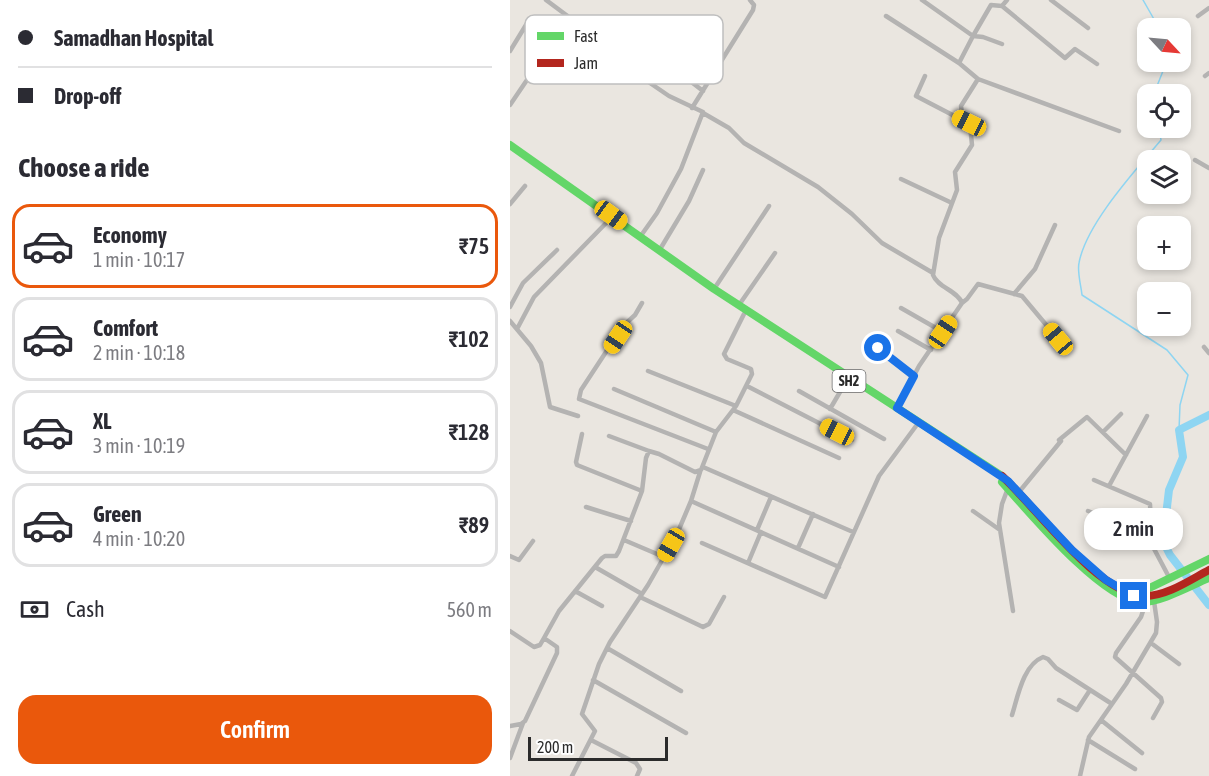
<!DOCTYPE html>
<html lang="en">
<head>
<meta charset="utf-8">
<style>
	body { margin:0; font-family:"Asap Condensed",sans-serif; background:#f2f2f3; color:#2b2b33; height:100vh; display:flex; flex-direction:column; font-size:22px; white-space:nowrap }
	* { box-sizing:border-box; margin:0 }
	p { font-size:20px; color:#7c7c81 }
	.icon { flex:none; width:33px; height:33px; fill:none; stroke:currentColor; stroke-width:2; stroke-linecap:round; stroke-linejoin:round }
	.map { position:relative; flex:1; overflow:hidden }
	.details { display:flex; flex-direction:column; background:#fff; width:510px }
	.details>* { flex:none }
	.top-card { display:grid; align-content:center; height:132px; padding:0 18px; background:#fff }
	.needle { width:39px; rotate:116deg }
	.tools { position:absolute; left:627px; top:18px; display:grid; gap:12px }
	.tools a { display:grid; place-items:center; width:54px; height:54px; border-radius:12px; background:#fff; box-shadow:0 3px 9px #0003; font-size:30px }
	.scale { position:absolute; left:18px; bottom:15px; width:140px; box-sizing:border-box; padding-left:6px; border:3px solid #2b2b2b; border-top:0; font-size:16px; line-height:21px; white-space:nowrap; color:#2b2b2b; -webkit-text-stroke:4px #fff; paint-order:stroke }
	.end { position:absolute; width:27px; height:27px; margin:-14px; border:8px solid #1a73e8; background:#fff; box-shadow:0 0 0 3px #fff }
	.from { border-radius:50% }
	.bubble { position:absolute; height:42px; border-radius:18px; background:#fff; box-shadow:0 3px 9px #0003; font-size:20px; font-weight:600; line-height:42px; text-align:center }
	.car { position:absolute; width:18px; height:36px; margin:-18px -9px; border-radius:8px; box-shadow:0 0 4px 2px #0007; background:linear-gradient(#f5c518 24%,#345 0 40%,#f5c518 0 76%,#345 0 86%,#f5c518 0) }
	.top-card b { display:flex; align-items:center; gap:21px; height:57px; font-size:22px }
	.top-card b+b { border-top:2px solid #e1e1e2 }
	.top-card i { width:15px; height:15px; background:#2b2b33 }
	ul { padding:0; list-style:none }
	li { display:flex; align-items:center; gap:18px; height:84px; margin:0 12px 9px; padding:0 6px; border:3px solid #e1e1e2; border-radius:18px }
	li div { flex:1 }
	li b { display:block; font-size:22px }
	li em { font-style:normal; font-weight:600 }
	li.active { border-color:#ea580c }
	li>.icon { width:54px; height:54px; stroke-width:1.5 }
	h2 { padding:0 18px; font-size:27px; line-height:72px }
	.pay { display:flex; align-items:center; gap:15px; height:66px; padding:0 18px; font-size:22px }
	.pay p { margin-inline-start:auto }
	.action { display:flex; gap:12px; margin-top:auto; padding:12px 18px }
	.action a { flex:1; height:69px; border-radius:18px; background:#ea580c; color:#fff; font-size:24px; font-weight:600; line-height:69px; text-align:center }
	main { display:flex; flex:1; min-height:0 }
	.map>svg:first-child { display:block }
	.lines { fill:none; stroke-linecap:round; stroke-linejoin:round }
	.stream { stroke:#8ed5f2; stroke-width:1.5 }
	.river { stroke:#8ed5f2; stroke-width:8 }
	.street { stroke:#b4b3b2; stroke-width:4.5 }
	.fast { stroke:#63d668; stroke-width:8 }
	.jam { stroke:#b3261e; stroke-width:8 }
	.route { stroke:#1a73e8; stroke-width:8 }
	.labels { text-anchor:middle; dominant-baseline:central; stroke-width:4.5; stroke-linejoin:round; paint-order:stroke }
	.shield { fill:#fff; stroke:#6b6b6b; stroke-width:1.5 }
	.shield-label { font-size:14px; font-weight:bold; fill:#2b2b2b }
	.key { fill:#fff; stroke:#bfbfbf; stroke-width:1.5 }
	.key-label { font-size:16px; fill:#2b2b2b }
</style>
</head>
<body>
<main>
<section class="details">
<div class="top-card">
<b><i class="from"></i>Samadhan Hospital</b>
<b><i></i>Drop-off</b>
</div>
<h2>Choose a ride</h2>
<ul>
<li class="active"><svg class="icon" aria-label="car" viewBox="0 0 24 24"><path d="M5 17H2v-5l4-1 3-4h7l3 4 3 1v5h-3M9 17h6M6 11h13"/><circle cx="7" cy="17" r="2"/><circle cx="17" cy="17" r="2"/></svg><div><b>Economy</b><p>1 min · 10:17</p></div><em>₹75</em></li>
<li><svg class="icon" aria-label="car" viewBox="0 0 24 24"><path d="M5 17H2v-5l4-1 3-4h7l3 4 3 1v5h-3M9 17h6M6 11h13"/><circle cx="7" cy="17" r="2"/><circle cx="17" cy="17" r="2"/></svg><div><b>Comfort</b><p>2 min · 10:18</p></div><em>₹102</em></li>
<li><svg class="icon" aria-label="car" viewBox="0 0 24 24"><path d="M5 17H2v-5l4-1 3-4h7l3 4 3 1v5h-3M9 17h6M6 11h13"/><circle cx="7" cy="17" r="2"/><circle cx="17" cy="17" r="2"/></svg><div><b>XL</b><p>3 min · 10:19</p></div><em>₹128</em></li>
<li><svg class="icon" aria-label="car" viewBox="0 0 24 24"><path d="M5 17H2v-5l4-1 3-4h7l3 4 3 1v5h-3M9 17h6M6 11h13"/><circle cx="7" cy="17" r="2"/><circle cx="17" cy="17" r="2"/></svg><div><b>Green</b><p>4 min · 10:20</p></div><em>₹89</em></li>
</ul>
<div class="pay"><svg class="icon" aria-label="cash" viewBox="0 0 24 24"><path d="M3 7h18v10H3z"/><circle cx="12" cy="12" r="2"/></svg>Cash<p>560 m</p></div>
<div class="action"><a>Confirm</a></div>
</section>
<div class="map">
<svg width="699" height="776" viewBox="0 0 699 776">
	<rect width="100%" height="100%" fill="#eae6e0"/>
	<g class="lines">
		<path class="stream" d="M633,0L649,28
			M646,94L645,91L655,66L654,62
			M649,128L651,140C625,171 576,224 569,263C567,272 571,285 572,295L657,350L678,375L670,405L669,430"/>
		<path class="river" d="M699,415L669,430L673,457L659,490L653,541L660,555L699,605"/>
		<path class="street" d="M36,0L71,26L88,50L102,57L159,96L193,112L171,169L147,213L130,237
			M541,0L578,28
			M492,6L555,58L565,49L587,64
			M376,16L449,63
			M688,16L699,8
			M14,29L56,54
			M492,44L473,37L463,36L481,5L492,6L497,0
			M0,51L19,20
			M152,59L193,91
			M415,76L406,96L456,122
			M695,76L699,73
			M468,79L609,131
			M0,105L40,46
			M182,108L243,10L244,5L240,0
			M193,113L219,128L234,143L308,187L342,214L372,243L423,273
			M685,160L699,168
			M391,179L442,203
			M0,204L15,186
			M149,251L179,201L193,170
			M204,289L259,206
			M504,294L525,269L545,225
			M132,303L125,315L113,326L71,390L69,399L198,449
			M452,303L457,299L468,284L512,296L548,339
			M229,305L265,253
			M0,307L13,283L47,250
			M391,308L433,332
			M0,321L21,346L31,363L40,407L68,416
			M7,329L24,297L99,220
			M388,331L421,350
			M694,347L699,353
			M368,348L404,376
			M138,371L226,406
			M237,386L342,440
			M104,389L206,432
			M289,391L374,439
			M387,408L409,366L452,303C447,290 428,288 423,275L429,238L447,190L445,172L462,145L460,125L452,113L451,106L468,79L449,63L463,36L412,0
			M320,409L337,380
			M223,410L329,458
			M593,432L611,414
			M72,434L66,462L67,465L132,491
			M99,436L139,451
			M549,440L577,417L616,455
			M193,467L343,532
			M584,480L640,504L642,545L660,579
			M599,486L637,416
			M498,488L492,504L489,523L503,611
			M509,492L551,441
			M181,501L329,567
			M76,507L121,521
			M463,511L490,530
			M578,511L641,536
			M247,530L261,497
			M114,540L154,557
			M192,543L315,597L369,476L406,426
			M288,548L303,514
			M0,556L9,560L23,541
			M238,563L251,532
			M85,567L132,594
			M65,591L92,606
			M130,597L193,627L199,624L214,597
			M636,602L631,617L606,653L605,657L651,698L652,702L643,718
			M0,631L24,647L30,645L34,638
			M641,643L669,664
			M97,648L171,691
			M83,680L176,733
			M549,700L567,710L580,690
			M502,715C508,696 513,665 533,657L538,659L546,668L602,704
			M591,720L632,753
			M0,726L11,724L15,721L47,653V647L34,638L49,611L92,558L95,556H106L109,551L132,491L136,458L139,451L149,454L185,472L191,470L206,432L226,406L242,374L241,369L217,359L214,354L234,314
			M81,740L126,763L130,769L127,776
			M578,740L625,769
			M0,758L13,723
			M62,776L85,731L72,714L89,664L100,642L138,585L167,534L181,501L190,472
			M570,776L579,737L616,684L646,633L647,622L644,601"/>
		<path class="fast" d="M0,145L204,289L492,476
			M492,482C519,512 591,599 630,602C650,603 680,586 699,578
			M625,595L699,559"/>
		<path class="jam" d="M492,476C527,508 588,595 635,596C657,596 680,580 699,570"/>
	</g>
	<g class="lines">
		<path class="route" d="M368,348L404,376L387,408L498,481L562,550L596,580L624,596"/>
	</g>
	<g class="labels">
		<rect class="shield" x="322.5" y="370" width="33" height="22" rx="4.5"/>
		<g class="shield-label">
			<text x="339" y="381">SH2</text>
		</g>
	</g>
	<rect x="15" y="15" width="198" height="69" rx="9" class="key"/>
	<rect x="27" y="32" width="27" height="8" fill="#63d668"/>
	<rect x="27" y="59" width="27" height="8" fill="#b3261e"/>
	<g class="key-label">
		<text x="64" y="42">Fast</text>
		<text x="64" y="69">Jam</text>
	</g>
</svg>
<div class="tools">
<a><svg class="needle" viewBox="-14 -14 28 28"><path d="M0-13l5 13h-10z" fill="#e53935"/><path d="M0 13l5-13h-10z" fill="#7c7c81"/></svg></a>
<a><svg class="icon" aria-label="locate" viewBox="0 0 24 24"><circle cx="12" cy="12" r="6"/><path d="M12 2v4M12 18v4M2 12h4M18 12h4"/></svg></a>
<a><svg class="icon" aria-label="layers" viewBox="0 0 24 24"><path d="M12 4l9 5-9 5-9-5zM3 14l9 5 9-5"/></svg></a>
<a>+</a>
<a>−</a>
</div>
<div class="scale">200 m</div>
<i class="end from" style="left:368px;top:348px"></i>
<i class="end" style="left:624px;top:596px"></i>
<div class="bubble" style="left:574px;top:508px;width:99px">2 min</div>
<i class="car" style="left:459px;top:123px;rotate:296deg"></i>
<i class="car" style="left:101px;top:215px;rotate:126deg"></i>
<i class="car" style="left:433px;top:332px;rotate:34deg"></i>
<i class="car" style="left:108px;top:337px;rotate:214deg"></i>
<i class="car" style="left:548px;top:339px;rotate:320deg"></i>
<i class="car" style="left:327px;top:432px;rotate:297deg"></i>
<i class="car" style="left:161px;top:545px;rotate:210deg"></i>
</div>
</main>
</body>
</html>
